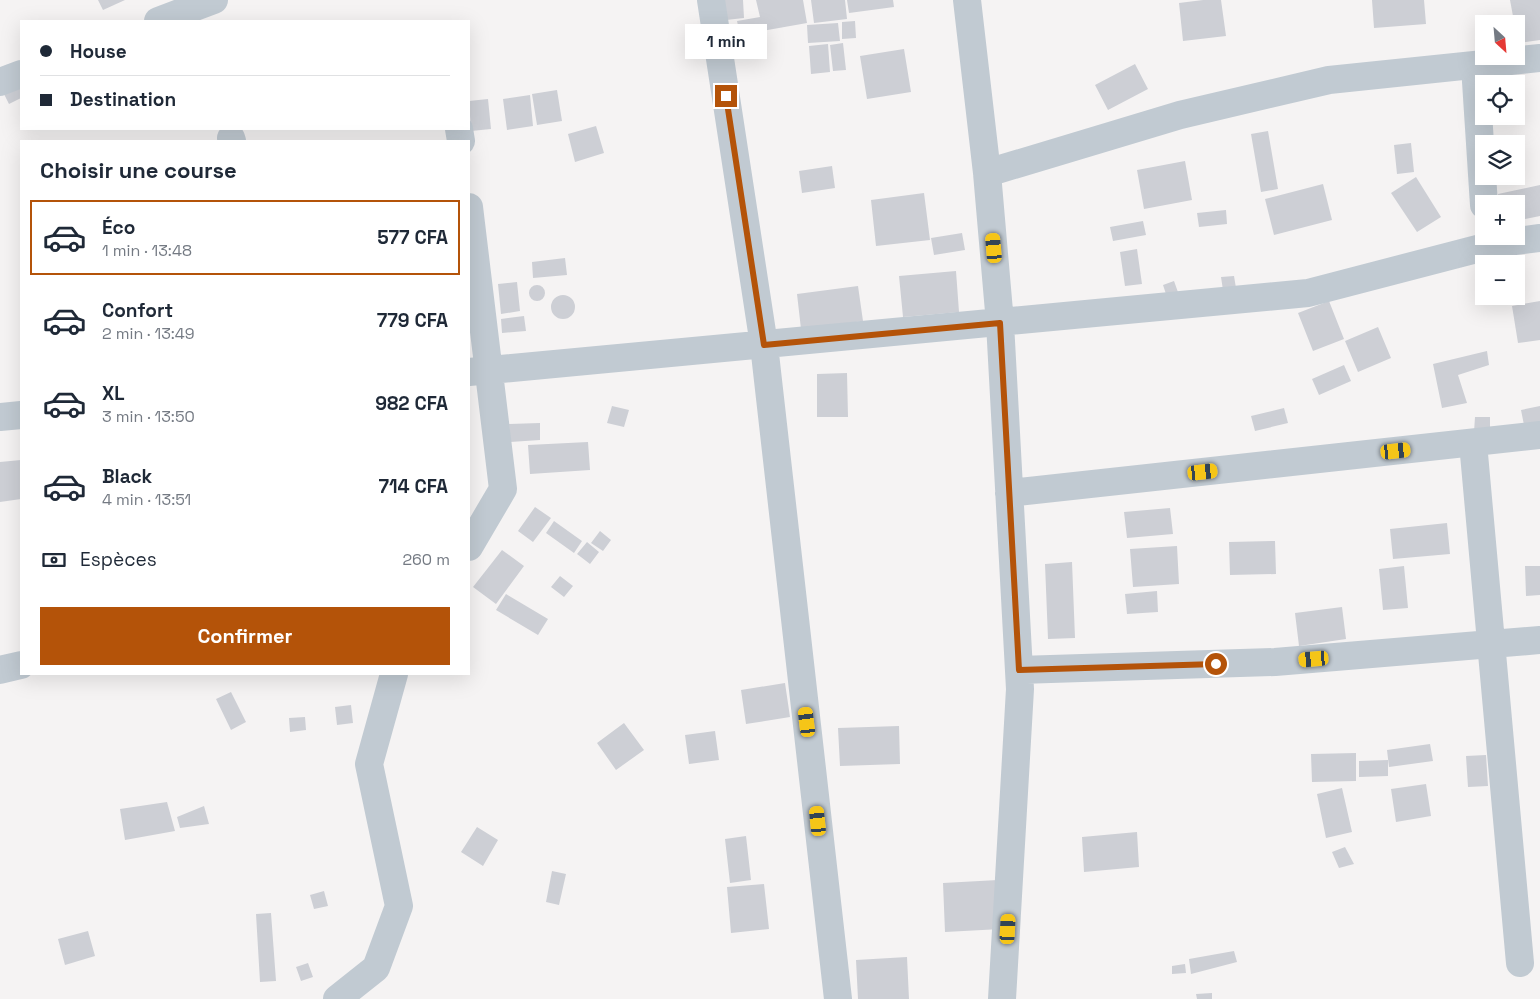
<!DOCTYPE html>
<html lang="fr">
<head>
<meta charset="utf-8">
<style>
	body { margin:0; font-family:"Space Grotesk",sans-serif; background:#f6f6f7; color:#1f2937; height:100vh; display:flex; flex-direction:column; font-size:19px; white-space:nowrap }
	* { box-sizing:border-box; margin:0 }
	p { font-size:16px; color:#747a83 }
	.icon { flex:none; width:28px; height:28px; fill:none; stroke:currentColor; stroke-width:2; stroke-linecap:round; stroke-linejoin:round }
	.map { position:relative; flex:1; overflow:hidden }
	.panel { position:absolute; left:20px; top:140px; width:450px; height:535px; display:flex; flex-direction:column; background:#fff; border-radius:0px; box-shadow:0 5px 20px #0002 }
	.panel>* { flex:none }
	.guide { position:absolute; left:20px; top:20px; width:450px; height:110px; border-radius:0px; box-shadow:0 5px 20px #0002; display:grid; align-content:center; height:110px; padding:0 20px; background:#fff }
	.needle { width:32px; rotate:154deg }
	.controls { position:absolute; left:1475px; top:15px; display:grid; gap:10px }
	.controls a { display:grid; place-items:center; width:50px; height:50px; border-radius:0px; background:#fff; box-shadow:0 5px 20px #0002; font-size:25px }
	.end { position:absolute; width:22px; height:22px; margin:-11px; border:6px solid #b45309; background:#fff; box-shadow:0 0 0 2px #fff }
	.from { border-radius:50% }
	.bubble { position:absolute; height:35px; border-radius:0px; background:#fff; box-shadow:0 5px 20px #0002; font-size:16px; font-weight:600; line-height:35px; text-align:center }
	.car { position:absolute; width:15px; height:30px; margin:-15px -8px; border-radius:6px; box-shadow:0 0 4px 1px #0007; background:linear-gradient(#f5c518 24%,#345 0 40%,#f5c518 0 76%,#345 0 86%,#f5c518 0) }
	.guide b { display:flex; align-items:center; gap:18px; height:48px; font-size:19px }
	.guide b+b { border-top:1px solid #e0e1e3 }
	.guide i { width:12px; height:12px; background:#1f2937 }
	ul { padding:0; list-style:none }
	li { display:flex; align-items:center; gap:15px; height:75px; margin:0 10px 8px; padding:0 10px; border:2px solid transparent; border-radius:0px }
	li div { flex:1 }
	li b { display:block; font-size:19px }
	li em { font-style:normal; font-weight:600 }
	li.current { border-color:#b45309 }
	li>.icon { width:45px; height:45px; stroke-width:1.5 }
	h2 { padding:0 20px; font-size:22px; line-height:60px }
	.pay { display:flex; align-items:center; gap:12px; height:55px; padding:0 20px; font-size:19px }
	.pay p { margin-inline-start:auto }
	.primary-button { display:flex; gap:10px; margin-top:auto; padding:10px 20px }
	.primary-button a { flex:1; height:58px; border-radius:0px; background:#b45309; color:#fff; font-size:20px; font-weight:600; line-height:58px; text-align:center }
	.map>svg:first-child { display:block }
	.building { fill:#cdcfd5 }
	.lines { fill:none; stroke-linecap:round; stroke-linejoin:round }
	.minor { stroke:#c1cad2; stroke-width:28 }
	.route { stroke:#b45309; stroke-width:6 }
</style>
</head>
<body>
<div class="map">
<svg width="1540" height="999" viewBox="0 0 1540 999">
	<rect width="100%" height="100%" fill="#f5f3f3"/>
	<path class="building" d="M98,0H125L103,10Z
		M724,0H743L744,18L726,20Z
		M756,0H803L807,23L740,35L737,21L760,17Z
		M811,0H845L847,19L814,23Z
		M847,0H893L894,7L849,13Z
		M1203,0H1221L1226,36L1183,41L1179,3Z
		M1372,0H1424L1426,24L1374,28Z
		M1510,0H1540V40L1518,43Z
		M855,21L856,38L842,39V22Z
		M838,23L840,41L808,43L807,25Z
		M843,43L846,70L833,71L830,45Z
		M828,44L830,72L811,74L809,46Z
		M904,49L911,92L867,99L860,56Z
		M1135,64L1148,89L1108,110L1095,85Z
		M21,83V98L9,104L2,90Z
		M557,90L562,121L537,125L532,94Z
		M530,95L533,126L507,130L503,99Z
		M488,99L491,129L471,131L469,101Z
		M596,126L604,153L575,162L568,134Z
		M1268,131L1278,189L1261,192L1251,134Z
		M1411,143L1414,172L1397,174L1394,145Z
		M1185,161L1192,200L1144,209L1137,170Z
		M832,166L835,188L802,193L799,171Z
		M1416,177L1441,217L1417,232L1391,193Z
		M1323,184L1332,220L1274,235L1265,199Z
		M1540,185V216L1516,221V204H1500L1498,194Z
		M924,193L930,240L876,246L871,200Z
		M1226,210L1227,224L1199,227L1197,213Z
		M1143,221L1146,235L1113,241L1110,227Z
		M962,233L965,250L934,255L931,238Z
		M1137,249L1142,284L1125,286L1120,252Z
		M565,258L567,275L533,278L532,262Z
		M956,271L959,312L903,317L899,276Z
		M1234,276L1236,288L1223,290L1221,277Z
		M1174,281L1179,295L1168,300L1163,285Z
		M517,282L520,311L501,314L498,284Z
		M529 293a8 8 0 1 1 16 0a8 8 0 1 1-16 0Z
		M858,286L863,321L801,329L797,294Z
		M551 307a12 12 0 1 1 24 0a12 12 0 1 1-24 0Z
		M1329,301L1344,339L1313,351L1298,313Z
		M1540,301V340L1518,343L1512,306Z
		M524,316L526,331L502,333L501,319Z
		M1378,327L1391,358L1358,372L1345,341Z
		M1487,351L1489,365L1458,375L1467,403L1442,408L1433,364Z
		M1344,365L1351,381L1319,395L1312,379Z
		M847,373L848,417H817V374Z
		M612,406L629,410L624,427L607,423Z
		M1540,406V422L1524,425L1521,410Z
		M1284,408L1288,423L1255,431L1251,416Z
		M1475,417H1490V432H1474Z
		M540,423V440L510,442L509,424Z
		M588,442L590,470L530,474L528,445Z
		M21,460V499L0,502V462Z
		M535,507L551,518L533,542L518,531Z
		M1170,508L1173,534L1127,538L1124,512Z
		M554,521L582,541L574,553L546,533Z
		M1447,523L1450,554L1393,559L1390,529Z
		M600,531L611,540L603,551L591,543Z
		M1275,541L1276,574L1230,575L1229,542Z
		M587,542L599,552L590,564L577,554Z
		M1177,546L1179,584L1133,587L1130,549Z
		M502,550L524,566L496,604L473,587Z
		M1072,562L1075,638L1048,639L1045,564Z
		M1404,566L1408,608L1383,610L1379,569Z
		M1525,566H1540V595L1526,596Z
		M560,576L573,586L564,597L551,587Z
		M1157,591L1158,612L1127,614L1125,594Z
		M506,594L548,619L538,635L496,610Z
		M1342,607L1346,639L1299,646L1295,613Z
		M785,683L790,717L746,724L741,690Z
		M231,692L246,722L231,730L216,699Z
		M351,705L353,723L337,725L335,707Z
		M305,717L306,730L290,732L289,718Z
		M624,723L644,750L616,770L597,743Z
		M899,726L900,764L840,766L838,728Z
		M715,731L719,760L689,764L685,735Z
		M1430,744L1433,761L1389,767L1387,750Z
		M1356,753V781L1312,782L1311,754Z
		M1486,755L1488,786L1468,787L1466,756Z
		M1388,760V776L1359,777V761Z
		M1426,784L1431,816L1396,822L1391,789Z
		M1342,788L1352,832L1326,838L1317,794Z
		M167,802L175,831L125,840L120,809Z
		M204,806L209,824L180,828L177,817Z
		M477,827L498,840L483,866L461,852Z
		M1137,832L1139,867L1084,872L1082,837Z
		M746,836L751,880L730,883L725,839Z
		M1345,847L1354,864L1339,868L1332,852Z
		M552,871L566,874L559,905L546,902Z
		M998,880L1001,929L945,932L943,883Z
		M764,884L769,929L731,933L727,887Z
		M324,891L328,906L314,909L310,895Z
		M271,913L276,981L260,982L256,914Z
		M88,931L95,956L65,965L58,939Z
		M1234,951L1237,962L1191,974L1189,959Z
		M907,957L909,999H858L856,960Z
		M308,963L313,977L301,981L296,967Z
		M1185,964L1186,973L1172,974V966Z
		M1212,993V999H1197L1196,994Z"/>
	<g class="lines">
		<path class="minor" d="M711,0L764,345L838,999
			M967,0L987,173L1000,323L1020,689L1002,999
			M158,21L214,0
			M1475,66L1484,205
			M0,82L21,74
			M459,129L461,141
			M231,138L232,141
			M987,173L1180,115L1329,80L1540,58
			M469,207L503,489L469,547
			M469,372L1308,293L1500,243L1540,238
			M0,417L21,415
			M1473,443L1520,963
			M1009,493L1540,435
			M0,670L21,665
			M1019,670L1275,662L1540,640
			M337,999L376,968L399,906L369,764L394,674"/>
	</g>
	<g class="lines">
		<path class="route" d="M726,96L764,345L1000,323L1019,670L1216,664"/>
	</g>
</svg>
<div class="controls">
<a><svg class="needle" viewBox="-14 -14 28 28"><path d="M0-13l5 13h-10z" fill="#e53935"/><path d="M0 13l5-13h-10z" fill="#747a83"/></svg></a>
<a><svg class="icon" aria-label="locate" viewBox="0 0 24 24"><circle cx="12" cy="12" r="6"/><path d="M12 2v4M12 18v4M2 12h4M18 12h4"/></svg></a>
<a><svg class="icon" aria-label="layers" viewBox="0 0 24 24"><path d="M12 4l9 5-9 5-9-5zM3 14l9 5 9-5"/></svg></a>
<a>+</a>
<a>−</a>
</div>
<i class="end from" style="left:1216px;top:664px"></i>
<i class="end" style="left:726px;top:96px"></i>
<div class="bubble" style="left:685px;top:24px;width:82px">1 min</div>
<i class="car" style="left:994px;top:248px;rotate:355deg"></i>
<i class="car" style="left:1396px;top:451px;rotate:84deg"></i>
<i class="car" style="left:1203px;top:472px;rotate:84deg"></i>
<i class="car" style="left:1314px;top:659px;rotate:265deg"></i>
<i class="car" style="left:807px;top:722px;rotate:353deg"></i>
<i class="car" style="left:818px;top:821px;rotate:354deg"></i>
<i class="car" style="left:1008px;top:929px;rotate:3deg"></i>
<div class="guide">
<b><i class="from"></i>House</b>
<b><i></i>Destination</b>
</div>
<section class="panel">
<h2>Choisir une course</h2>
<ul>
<li class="current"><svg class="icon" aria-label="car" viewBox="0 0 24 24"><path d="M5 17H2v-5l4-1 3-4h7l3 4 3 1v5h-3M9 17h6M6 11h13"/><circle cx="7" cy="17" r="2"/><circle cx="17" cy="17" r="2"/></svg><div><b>Éco</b><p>1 min · 13:48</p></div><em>577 CFA</em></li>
<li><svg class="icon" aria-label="car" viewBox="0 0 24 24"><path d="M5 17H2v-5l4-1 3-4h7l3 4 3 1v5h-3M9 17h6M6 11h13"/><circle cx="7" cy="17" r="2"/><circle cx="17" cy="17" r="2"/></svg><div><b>Confort</b><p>2 min · 13:49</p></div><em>779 CFA</em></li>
<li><svg class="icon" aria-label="car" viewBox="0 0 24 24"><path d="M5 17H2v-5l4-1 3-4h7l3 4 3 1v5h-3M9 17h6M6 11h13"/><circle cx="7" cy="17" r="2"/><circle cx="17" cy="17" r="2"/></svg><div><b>XL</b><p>3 min · 13:50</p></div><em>982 CFA</em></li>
<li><svg class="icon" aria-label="car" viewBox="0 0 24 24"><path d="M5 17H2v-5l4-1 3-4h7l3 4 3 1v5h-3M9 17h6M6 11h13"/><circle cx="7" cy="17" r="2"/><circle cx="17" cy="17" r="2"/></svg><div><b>Black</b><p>4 min · 13:51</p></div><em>714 CFA</em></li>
</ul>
<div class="pay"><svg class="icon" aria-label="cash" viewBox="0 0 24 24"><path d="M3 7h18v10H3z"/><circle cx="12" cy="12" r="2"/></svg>Espèces<p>260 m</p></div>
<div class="primary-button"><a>Confirmer</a></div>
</section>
</div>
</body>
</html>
